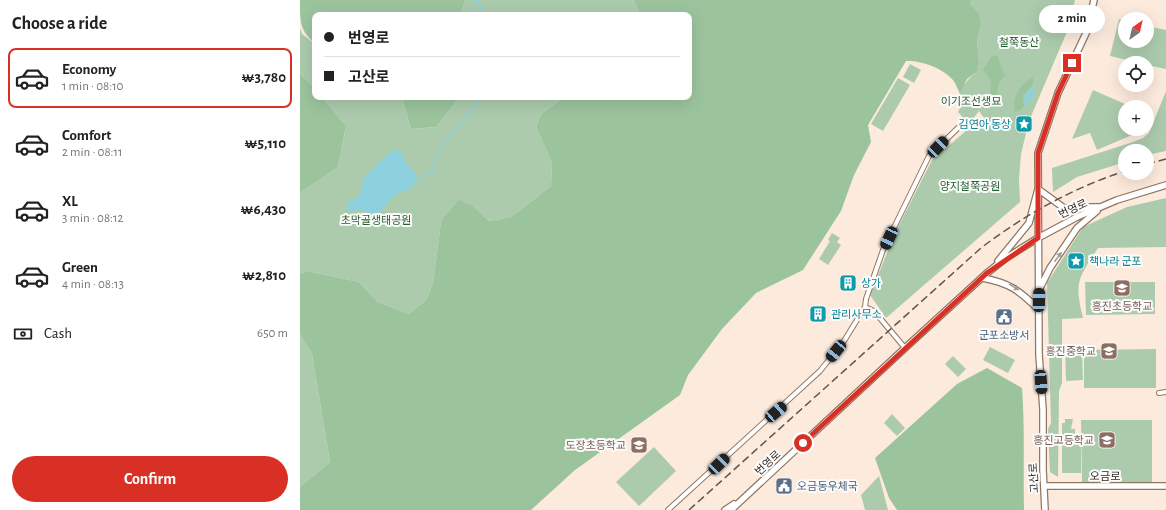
<!DOCTYPE html>
<html lang="en">
<head>
<meta charset="utf-8">
<style>
	body { margin:0; font-family:"Alegreya Sans","Noto Sans KR",sans-serif; background:#f2f2f2; color:#222; height:100vh; display:flex; flex-direction:column; font-size:15px; white-space:nowrap }
	* { box-sizing:border-box; margin:0 }
	p { font-size:13px; color:#767676 }
	.icon { flex:none; width:22px; height:22px; fill:none; stroke:currentColor; stroke-width:2; stroke-linecap:round; stroke-linejoin:round }
	.map { position:relative; flex:1; overflow:hidden }
	.drawer { display:flex; flex-direction:column; background:#fff; width:300px }
	.drawer>* { flex:none }
	.banner { position:absolute; left:12px; top:12px; width:380px; height:88px; border-radius:8px; box-shadow:0 4px 16px #0002; display:grid; align-content:center; height:88px; padding:0 12px; background:#fff }
	.needle { width:26px; rotate:34deg }
	.controls { position:absolute; left:818px; top:12px; display:grid; gap:8px }
	.controls a { display:grid; place-items:center; width:36px; height:36px; border-radius:50%; background:#fff; box-shadow:0 4px 16px #0002; font-size:20px }
	.end { position:absolute; width:18px; height:18px; margin:-9px; border:5px solid #d93025; background:#fff; box-shadow:0 0 0 2px #fff }
	.from { border-radius:50% }
	.bubble { position:absolute; height:28px; border-radius:14px; background:#fff; box-shadow:0 4px 16px #0002; font-size:13px; font-weight:600; line-height:28px; text-align:center }
	.car { position:absolute; width:12px; height:24px; margin:-12px -6px; border-radius:5px; box-shadow:0 0 3px 1px #0007; background:linear-gradient(#222 24%,#8ab4d8 0 40%,#222 0 76%,#8ab4d8 0 86%,#222 0) }
	.banner b { display:flex; align-items:center; gap:14px; height:38px; font-size:15px }
	.banner b+b { border-top:1px solid #e0e0e0 }
	.banner i { width:10px; height:10px; background:#222 }
	ul { padding:0; list-style:none }
	li { display:flex; align-items:center; gap:12px; height:60px; margin:0 8px 6px; padding:0 4px; border:2px solid transparent; border-radius:8px }
	li div { flex:1 }
	li b { display:block; font-size:15px }
	li em { font-style:normal; font-weight:600 }
	li.selected { border-color:#d93025 }
	li>.icon { width:36px; height:36px; stroke-width:1.5 }
	h2 { padding:0 12px; font-size:18px; line-height:48px }
	.pay { display:flex; align-items:center; gap:10px; height:44px; padding:0 12px; font-size:15px }
	.pay p { margin-inline-start:auto }
	.primary-button { display:flex; gap:8px; margin-top:auto; padding:8px 12px }
	.primary-button a { flex:1; height:46px; border-radius:24px; background:#d93025; color:#fff; font-size:16px; font-weight:600; line-height:46px; text-align:center }
	main { display:flex; flex:1; min-height:0 }
	.map>svg:first-child { display:block }
	.green { fill:#accbad }
	.forest { fill:#9bc49d }
	.water { fill:#8dd1df }
	.lines { fill:none; stroke-linecap:round; stroke-linejoin:round }
	.stream { stroke:#8dd1df; stroke-width:1.5 }
	.street-casing { stroke:#917661; stroke-width:6 }
	.secondary-casing { stroke:#917661; stroke-width:8 }
	.street { stroke:#fff; stroke-width:4 }
	.secondary { stroke:#fff; stroke-width:5.5 }
	.rail { stroke:#61544a; stroke-width:1.5; stroke-dasharray:8 4; stroke-linecap:butt }
	.oneway { fill:#a39e9a }
	.route { stroke:#d93025; stroke-width:5 }
	.labels { text-anchor:middle; dominant-baseline:central; stroke-width:4; stroke-linejoin:round; paint-order:stroke }
	.park-label { font-size:11px; fill:#27612f; stroke:#fbfbfb }
	.culture-label { font-size:11px; fill:#0d838f; stroke:#fbfbfb; text-anchor:start }
	.street-label { font-size:11px; fill:#33271f; stroke:#fbfbfb }
	.education-label { font-size:11px; fill:#785e54; stroke:#fbfbfb; text-anchor:end }
	.service-label { font-size:11px; fill:#4e5e75; stroke:#fbfbfb }
</style>
</head>
<body>
<main>
<section class="drawer">
<h2>Choose a ride</h2>
<ul>
<li class="selected"><svg class="icon" aria-label="car" viewBox="0 0 24 24"><path d="M5 17H2v-5l4-1 3-4h7l3 4 3 1v5h-3M9 17h6M6 11h13"/><circle cx="7" cy="17" r="2"/><circle cx="17" cy="17" r="2"/></svg><div><b>Economy</b><p>1 min · 08:10</p></div><em>₩3,780</em></li>
<li><svg class="icon" aria-label="car" viewBox="0 0 24 24"><path d="M5 17H2v-5l4-1 3-4h7l3 4 3 1v5h-3M9 17h6M6 11h13"/><circle cx="7" cy="17" r="2"/><circle cx="17" cy="17" r="2"/></svg><div><b>Comfort</b><p>2 min · 08:11</p></div><em>₩5,110</em></li>
<li><svg class="icon" aria-label="car" viewBox="0 0 24 24"><path d="M5 17H2v-5l4-1 3-4h7l3 4 3 1v5h-3M9 17h6M6 11h13"/><circle cx="7" cy="17" r="2"/><circle cx="17" cy="17" r="2"/></svg><div><b>XL</b><p>3 min · 08:12</p></div><em>₩6,430</em></li>
<li><svg class="icon" aria-label="car" viewBox="0 0 24 24"><path d="M5 17H2v-5l4-1 3-4h7l3 4 3 1v5h-3M9 17h6M6 11h13"/><circle cx="7" cy="17" r="2"/><circle cx="17" cy="17" r="2"/></svg><div><b>Green</b><p>4 min · 08:13</p></div><em>₩2,810</em></li>
</ul>
<div class="pay"><svg class="icon" aria-label="cash" viewBox="0 0 24 24"><path d="M3 7h18v10H3z"/><circle cx="12" cy="12" r="2"/></svg>Cash<p>650 m</p></div>
<div class="primary-button"><a>Confirm</a></div>
</section>
<div class="map">
<svg width="866" height="510" viewBox="0 0 866 510">
	<rect width="100%" height="100%" fill="#fceadc"/>
	<path class="green" d="M165,0H333L341,15H161Z
		M671,0H775L766,34L729,121L721,154L719,178L720,202L586,318L570,295L595,233L632,160L674,124L679,122H687L679,111L669,124L658,112L660,108C655,93 666,80 678,71L679,62L677,40L681,26L669,2Z
		M819,19L825,21V41H847V26L866,30V69L847,65V63H839L810,56Z
		M0,28L2,34L15,44V88L0,74Z
		M610,64L621,70L614,83L603,77Z
		M598,78L610,85L583,131L571,124Z
		M793,90L832,107H825V129H835L832,135L797,150L790,133L772,139Z
		M866,91V151L847,155V151H825V162L777,177L753,192L752,168L833,142L843,138L849,133Z
		M22,97H102L111,129L136,127L160,97H264L241,114L236,127L252,163L251,186L211,217L189,221L173,206L141,221L133,284L126,300L109,314L78,302L59,282L7,271L0,274V193L38,167L46,126Z
		M866,198V247L798,248C778,279 774,281 783,318L762,319V383L759,391L758,477L750,472L748,429L751,423L747,283L783,227L827,207Z
		M532,233L540,238L537,242L541,245L528,265L519,259L530,241L528,240Z
		M785,282H855V314L786,315Z
		M0,334L12,354L30,462L0,487Z
		M690,347L715,360L708,373L683,360Z
		M765,348H782L783,380L766,381Z
		M856,349V388H784V350Z
		M653,356L666,369L658,377L645,364Z
		M592,414L605,428L597,436L584,423Z
		M765,419H773L771,429H775V435L778,436V439H781V473H762V423H765Z
		M781,420H852V482H782Z
		M354,447L376,471L339,506L316,482Z
		M579,476L588,510H565L561,495Z"/>
	<path class="forest" d="M0,0H165L161,15H15V44C0,29 0,24 0,0Z
		M333,0H671L670,4L679,14L681,26L677,40L679,62L678,71L667,79L660,94C658,90 656,84 653,80C643,68 620,60 606,61L568,125L571,142L554,175L541,211L503,270L456,293L422,329L388,375L380,395L275,470L231,510H0V487L30,462L12,354L0,334V274L7,271L59,282L78,302L109,314L126,300L133,284L141,221L159,200L173,206L189,221L211,217L251,186L252,163L236,127L241,114L264,97H389V15H341Z
		M692,56H697L705,76C698,81 695,93 700,100L697,105L690,108L688,106L686,99L690,97L691,81L683,69Z
		M0,74L15,88V97H22L46,126L38,167L0,193Z
		M733,77V84L723,96L724,106L719,111L715,112C712,97 719,85 733,77Z
		M102,97H160L136,127L111,129Z
		M687,368L722,388C725,428 723,469 724,510H597L589,498L575,458L657,384Z"/>
	<path class="water" d="M734,85L732,99L724,106L725,96Z
		M94,150L101,151L106,164L112,169L116,176L114,183L110,188L94,195L83,209L74,215L61,210L49,211L47,206L48,201C63,199 61,189 63,178C68,173 89,153 94,150Z"/>
	<g class="lines">
		<path class="stream" d="M178,0L183,15
			M171,15L175,0
			M110,188C119,181 121,175 132,171C139,141 166,123 181,97"/>
		<g class="street-casing">
			<path id="street" d="M565,307L574,311L605,348
				M859,393L866,392
				M368,510L520,371L544,341L565,307L566,299L583,250L629,156L660,126"/>
		</g>
		<g class="secondary-casing">
			<path id="secondary" d="M698,261L729,223L738,189L764,208L776,211L787,207H800
				M683,278C709,283 719,290 738,309
				M739,290L750,268L777,228L797,211
				M745,486H866
				M425,510L434,504
				M431,510L605,348L687,273L706,258L738,238L777,217L817,200L866,185
				M745,510L743,470V409L739,355L738,153L758,93L787,31L794,0"/>
		</g>
		<use href="#street" class="street"/>
		<use href="#secondary" class="secondary"/>
		<path class="rail" d="M847,164L866,159
			M389,510L681,248C724,215 773,188 825,171"/>
	</g>
	<defs><path id="oneway-solid" d="M-6-.8H1V-3.2L6.5 0L1 3.2V.8H-6Z"/></defs>
	<g class="oneway">
		<use href="#oneway-solid" transform="translate(758 257) rotate(-53)"/>
		<use href="#oneway-solid" transform="translate(714 287) rotate(31)"/>
	</g>
	<g class="lines">
		<path class="route" d="M503,443L687,273L738,238V153L758,93L772,63"/>
	</g>
	<defs>
		<g id="sight-square" transform="scale(0.9)"><rect x="-9" y="-9" width="18" height="18" rx="4" fill="#0f9aa8" stroke="#fbfbfb"/><path d="M0-6L1.8-2.2L6-1.7L2.9 1.2L3.7 5.4L0 3.3L-3.7 5.4L-2.9 1.2L-6-1.7L-1.8-2.2Z" fill="#fff"/></g>
		<g id="building-square" transform="scale(0.9)"><rect x="-9" y="-9" width="18" height="18" rx="4" fill="#0f9aa8" stroke="#fbfbfb"/><path d="M-4-6H4V6H1V3H-1V6H-4ZM-2.5-4.3h1.7v1.8h-1.7ZM.8-4.3h1.7v1.8H.8ZM-2.5-1h1.7V.8h-1.7ZM.8-1h1.7V.8H.8Z" fill="#fff"/></g>
		<g id="school-square" transform="scale(0.9)"><rect x="-9" y="-9" width="18" height="18" rx="4" fill="#8d6e63" stroke="#fbfbfb"/><path d="M0-5L7-2L0 1L-7-2ZM-4 1L0 2.5L4 1V4Q0 6-4 4Z" fill="#fff"/></g>
		<g id="civic-square" transform="scale(0.9)"><rect x="-9" y="-9" width="18" height="18" rx="4" fill="#5c6f8a" stroke="#fbfbfb"/><path d="M-.6-6.5H3V-4.5H.6V-3L4-1V1h2V6H-6V1h2V-1L-.6-3ZM-1.2 2.5V6h2.4V2.5Z" fill="#fff"/></g>
	</defs>
	<g fill-rule="evenodd">
		<use href="#sight-square" x="724" y="124"/>
		<use href="#sight-square" x="776" y="261"/>
		<use href="#building-square" x="548" y="283"/>
		<use href="#school-square" x="822" y="288"/>
		<use href="#building-square" x="518" y="314"/>
		<use href="#civic-square" x="704" y="317"/>
		<use href="#school-square" x="809" y="351"/>
		<use href="#school-square" x="807" y="440"/>
		<use href="#school-square" x="339" y="445"/>
		<use href="#civic-square" x="484" y="486"/>
	</g>
	<g class="labels">
		<g class="park-label">
			<text x="719" y="42">철쭉동산</text>
			<text x="671" y="101">이기조선생묘</text>
			<text x="670" y="186">양지철쭉공원</text>
			<text x="76" y="220">초막골생태공원</text>
		</g>
		<g class="culture-label">
			<text x="711" y="124" text-anchor="end">김연아 동상</text>
			<text x="789" y="261">책나라 군포</text>
			<text x="561" y="283">상가</text>
			<text x="531" y="314">관리사무소</text>
		</g>
		<g class="street-label">
			<text transform="translate(773 209) rotate(-25)">번영로</text>
			<text transform="translate(468 463) rotate(-43)">번영로</text>
			<text x="805" y="476">오금로</text>
			<text transform="translate(734 478) rotate(-93)">고산로</text>
		</g>
		<g class="education-label">
			<text x="822" y="306" text-anchor="middle">흥진초등학교</text>
			<text x="796" y="351">흥진중학교</text>
			<text x="794" y="440">흥진고등학교</text>
			<text x="326" y="445">도장초등학교</text>
		</g>
		<g class="service-label">
			<text x="704" y="335">군포소방서</text>
			<text x="497" y="486" text-anchor="start">오금동우체국</text>
		</g>
	</g>
</svg>
<div class="controls">
<a><svg class="needle" viewBox="-14 -14 28 28"><path d="M0-13l5 13h-10z" fill="#e53935"/><path d="M0 13l5-13h-10z" fill="#767676"/></svg></a>
<a><svg class="icon" aria-label="locate" viewBox="0 0 24 24"><circle cx="12" cy="12" r="6"/><path d="M12 2v4M12 18v4M2 12h4M18 12h4"/></svg></a>
<a>+</a>
<a>−</a>
</div>
<i class="end from" style="left:503px;top:443px"></i>
<i class="end" style="left:772px;top:63px"></i>
<div class="bubble" style="left:739px;top:5px;width:66px">2 min</div>
<i class="car" style="left:638px;top:147px;rotate:45deg"></i>
<i class="car" style="left:589px;top:238px;rotate:205deg"></i>
<i class="car" style="left:739px;top:300px;rotate:1deg"></i>
<i class="car" style="left:536px;top:351px;rotate:219deg"></i>
<i class="car" style="left:741px;top:382px;rotate:176deg"></i>
<i class="car" style="left:476px;top:412px;rotate:49deg"></i>
<i class="car" style="left:419px;top:464px;rotate:46deg"></i>
<div class="banner">
<b><i class="from"></i>번영로</b>
<b><i></i>고산로</b>
</div>
</div>
</main>
</body>
</html>
